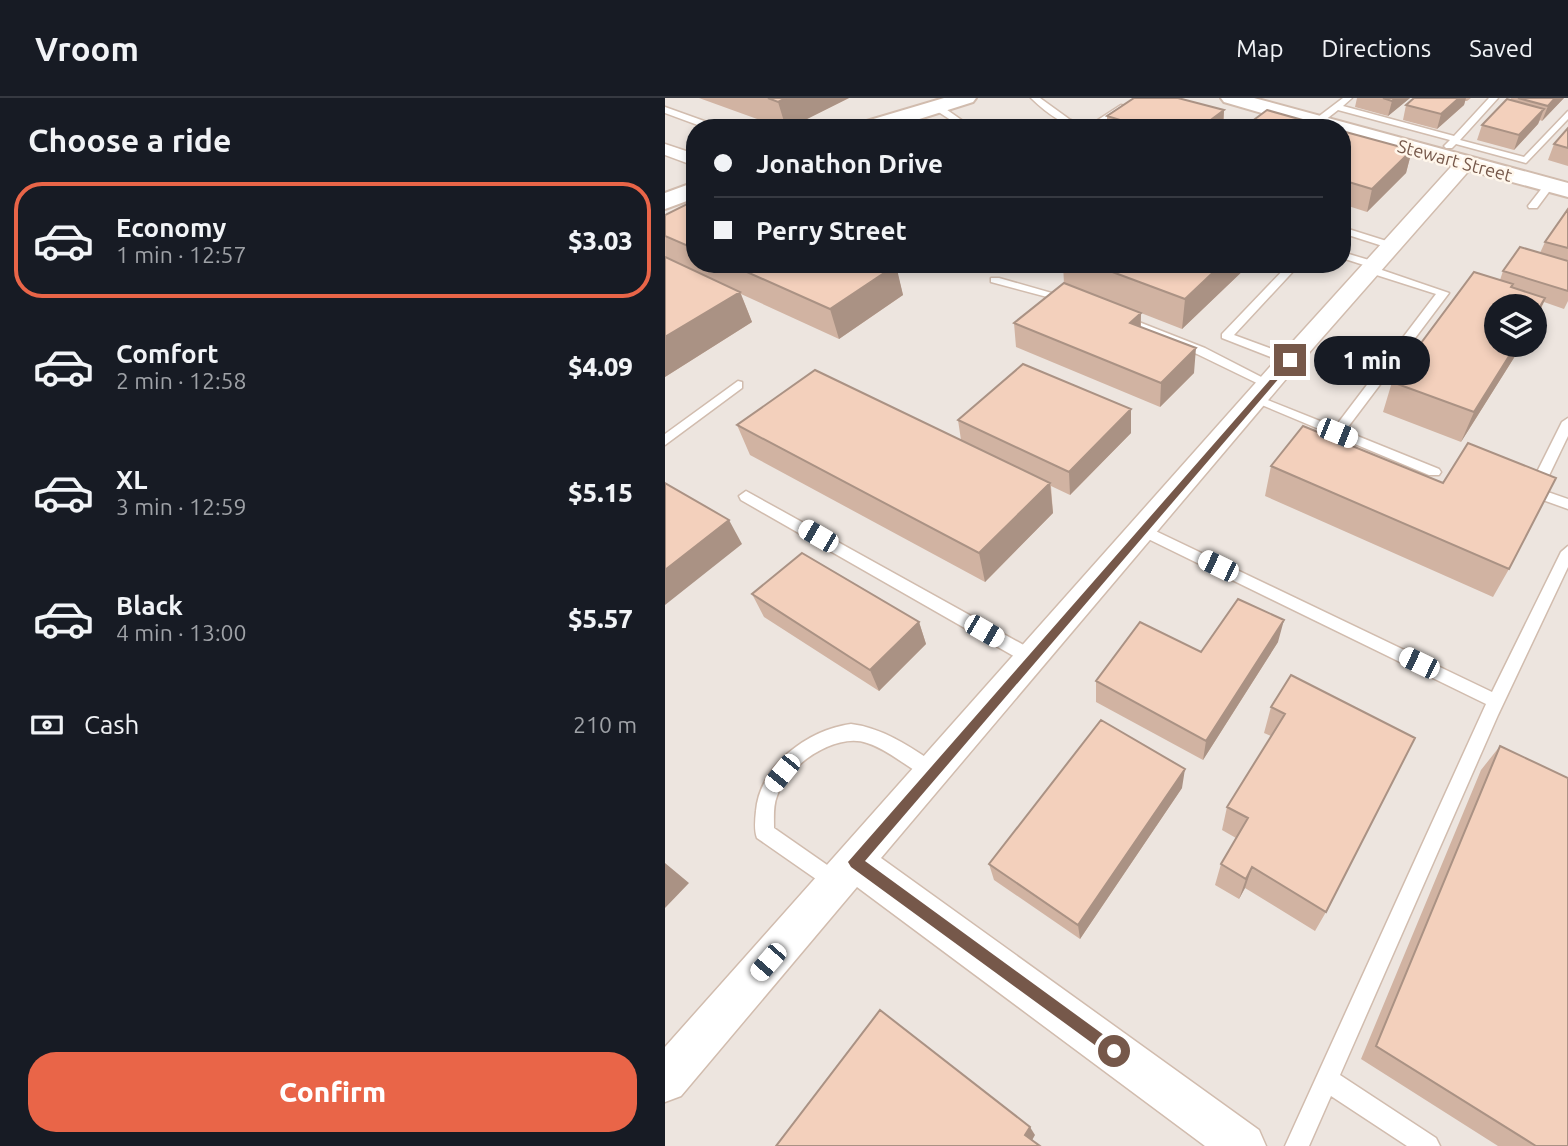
<!DOCTYPE html>
<html lang="en">
<head>
<meta charset="utf-8">
<style>
	body { margin:0; font-family:Ubuntu,sans-serif; background:#20242c; color:#f1f3f6; height:100vh; display:flex; flex-direction:column; font-size:26px; white-space:nowrap }
	* { box-sizing:border-box; margin:0 }
	p { font-size:23px; color:#9ea1a6 }
	.icon { flex:none; width:38px; height:38px; fill:none; stroke:currentColor; stroke-width:2; stroke-linecap:round; stroke-linejoin:round }
	.map { position:relative; flex:1; overflow:hidden }
	.drawer { display:flex; flex-direction:column; background:#171b24; width:665px }
	.drawer>* { flex:none }
	.top-card { position:absolute; left:21px; top:21px; width:665px; height:154px; border-radius:28px; box-shadow:0 4px 10px #0003; display:grid; align-content:center; height:154px; padding:0 28px; background:#171b24 }
	.tools { position:absolute; left:819px; top:196px; display:grid; gap:14px }
	.tools a { display:grid; place-items:center; width:63px; height:63px; border-radius:50%; background:#171b24; box-shadow:0 4px 10px #0003; font-size:35px }
	.end { position:absolute; width:32px; height:32px; margin:-16px; border:9px solid #76584a; background:#fff; box-shadow:0 0 0 4px #fff }
	.from { border-radius:50% }
	.bubble { position:absolute; height:49px; border-radius:24px; background:#171b24; box-shadow:0 4px 10px #0003; font-size:23px; font-weight:800; line-height:49px; text-align:center }
	.car { position:absolute; width:21px; height:42px; margin:-21px -10px; border-radius:9px; box-shadow:0 0 5px 2px #0007; background:linear-gradient(#fff 24%,#345 0 40%,#fff 0 76%,#345 0 86%,#fff 0) }
	.top-card b { display:flex; align-items:center; gap:24px; height:66px; font-size:26px }
	.top-card b+b { border-top:2px solid #363941 }
	.top-card i { width:18px; height:18px; background:#f1f3f6 }
	ul { padding:0; list-style:none }
	li { display:flex; align-items:center; gap:21px; height:116px; margin:0 14px 10px; padding:0 14px; border:4px solid transparent; border-radius:28px }
	li div { flex:1 }
	li b { display:block; font-size:26px }
	li em { font-style:normal; font-weight:800 }
	li.on { border-color:#e96548 }
	li>.icon { width:63px; height:63px; stroke-width:1.5 }
	h2 { padding:0 28px; font-size:32px; line-height:84px }
	.pay { display:flex; align-items:center; gap:18px; height:77px; padding:0 28px; font-size:26px }
	.pay p { margin-inline-start:auto }
	.action { display:flex; gap:14px; margin-top:auto; padding:14px 28px }
	.action a { flex:1; height:80px; border-radius:28px; background:#e96548; color:#fff; font-size:28px; font-weight:800; line-height:80px; text-align:center }
	header { display:flex; align-items:center; gap:42px; box-sizing:border-box; height:98px; padding:0 35px; background:#171b24; border-bottom:2px solid #363941 }
	header strong { font-size:33px }
	nav { display:flex; gap:38px; margin-inline-start:auto; font-size:24px }
	main { display:flex; flex:1; min-height:0 }
	.map>svg:first-child { display:block }
	.industrial { fill:#ede5df; fill-rule:evenodd }
	.lines { fill:none; stroke-linecap:round; stroke-linejoin:round }
	.service-casing { stroke:#d1bcae; stroke-width:3 }
	.minor-casing { stroke:#d1bcae; stroke-width:3 }
	.tertiary-casing { stroke:#d1bcae; stroke-width:4 }
	.service { fill:#fff; fill-rule:evenodd }
	.minor { fill:#fff; fill-rule:evenodd }
	.tertiary { fill:#fff; fill-rule:evenodd }
	.wall { fill:#d1b3a2 }
	.shaded-wall { fill:#aa9284 }
	.building { fill:#f3d0bc; stroke:#aa9284; stroke-width:2 }
	.route { fill:#76584a }
	.labels { text-anchor:middle; dominant-baseline:central; stroke-width:5; stroke-linejoin:round; paint-order:stroke }
	.far-street-label { font-size:18px; fill:#76584a; stroke:#fff7ec }
</style>
</head>
<body>
<header>
<strong>Vroom</strong>
<nav><a>Map</a><a>Directions</a><a>Saved</a></nav>
</header>
<main>
<section class="drawer">
<h2>Choose a ride</h2>
<ul>
<li class="on"><svg class="icon" aria-label="car" viewBox="0 0 24 24"><path d="M5 17H2v-5l4-1 3-4h7l3 4 3 1v5h-3M9 17h6M6 11h13"/><circle cx="7" cy="17" r="2"/><circle cx="17" cy="17" r="2"/></svg><div><b>Economy</b><p>1 min · 12:57</p></div><em>$3.03</em></li>
<li><svg class="icon" aria-label="car" viewBox="0 0 24 24"><path d="M5 17H2v-5l4-1 3-4h7l3 4 3 1v5h-3M9 17h6M6 11h13"/><circle cx="7" cy="17" r="2"/><circle cx="17" cy="17" r="2"/></svg><div><b>Comfort</b><p>2 min · 12:58</p></div><em>$4.09</em></li>
<li><svg class="icon" aria-label="car" viewBox="0 0 24 24"><path d="M5 17H2v-5l4-1 3-4h7l3 4 3 1v5h-3M9 17h6M6 11h13"/><circle cx="7" cy="17" r="2"/><circle cx="17" cy="17" r="2"/></svg><div><b>XL</b><p>3 min · 12:59</p></div><em>$5.15</em></li>
<li><svg class="icon" aria-label="car" viewBox="0 0 24 24"><path d="M5 17H2v-5l4-1 3-4h7l3 4 3 1v5h-3M9 17h6M6 11h13"/><circle cx="7" cy="17" r="2"/><circle cx="17" cy="17" r="2"/></svg><div><b>Black</b><p>4 min · 13:00</p></div><em>$5.57</em></li>
</ul>
<div class="pay"><svg class="icon" aria-label="cash" viewBox="0 0 24 24"><path d="M3 7h18v10H3z"/><circle cx="12" cy="12" r="2"/></svg>Cash<p>210 m</p></div>
<div class="action"><a>Confirm</a></div>
</section>
<div class="map">
<svg width="903" height="1048" viewBox="0 0 903 1048">
	<rect width="100%" height="100%" fill="#fdf3e5"/>
	<path class="industrial" d="M0,0H903V1048H0ZM30,30H677V166H30ZM831,208H870V247H831Z"/>
	<g class="lines">
		<g class="service-casing">
			<path id="service" d="M366,0H375L404,21L422,29L456,7L463,9C426,42 399,32 366,0Z
				M678,0H687L678,8L789,38L824,0H833L795,42L859,59L903,13V21L861,65L791,46L787,50H781L779,48L785,42L673,12L655,26H649V22Z
				M269,7H275L308,30H298L269,11Z
				M0,9L53,28L54,30H41L0,15Z
				M881,85L889,87L872,110H864L863,108Z
				M677,129L731,146L732,148L727,151L677,135Z
				M677,154L714,165L715,167L711,170L784,195L680,333L774,371L776,374L774,377H764L585,302L587,299H595L670,329L771,196L702,174L701,172L705,169L677,160Z
				M232,166H247L251,170L246,173Z
				M624,166H635L569,237L629,259V265H621L557,240V236Z
				M326,180H334L411,202L401,204L326,184Z
				M456,217L540,250L610,286L608,289H600L532,256L452,222L450,220Z
				M73,283L77,284V290L0,347V336Z
				M903,320V338L877,392L903,401V411L864,397L862,394L897,324Z
				M81,393L373,555L375,560L373,565H361L76,402L74,398Z
				M478,427L827,594L896,454L903,448V469L833,617L675,977L771,1040L775,1048H742L666,998L644,1048H620L821,606L473,436L471,432Z
				M186,626C219,630 247,650 274,668L277,674L274,680L268,682C245,673 227,653 202,645C171,634 122,667 112,698C108,708 109,719 109,730L178,778L181,785L178,792L171,795L92,740C89,732 90,722 91,713C95,667 143,632 186,626Z"/>
		</g>
		<g class="minor-casing">
			<path id="minor" d="M0,46L30,56V68L0,57Z
				M801,58L808,60L810,64L808,68L621,281L216,760L594,1032L601,1048H540L192,789L16,998L0,1004V949L603,271L794,60Z"/>
		</g>
		<g class="tertiary-casing">
			<path id="tertiary" d="M279,0H311L308,4L226,30H192L195,25Z
				M556,0H589L903,85V99L677,38V30H648L559,4Z
				M30,84V100L0,111V95Z"/>
		</g>
		<use href="#service" class="service"/>
		<use href="#minor" class="minor"/>
		<use href="#tertiary" class="tertiary"/>
	</g>
	<path class="wall" d="M34,0H184L124,30H117Z
		M692,0H745L723,18L690,9Z
		M749,0H806L802,3H800L799,7L772,31L738,22L741,7Z
		M846,0H899L877,23L875,22L873,26L849,52L812,42L817,27L845,2Z
		M559,12L558,30H442V18Z
		M903,30V68L883,62L889,46Z
		M677,33L747,52L741,75L702,114L677,106Z
		M30,102V166H230L238,197L174,241L76,196L87,224L0,279V117Z
		M903,111V203L899,211L879,204L870,224V208L831,247H857L796,344L718,314L727,284L835,182L838,173L875,155L880,144Z
		M398,166H585L517,231L476,215V229L529,275L495,309L351,249L349,225L399,186Z
		M293,322L466,335L405,397L386,388L388,415L320,484L85,357L72,327L296,342Z
		M606,368L844,471L828,499L600,398Z
		M87,496L254,524L261,546L214,593L99,519Z
		M613,544L538,662L431,604V583L536,554Z
		M626,577L661,814L650,833L580,790L574,801L550,787L556,766L571,740L557,732L562,709L606,638L599,635L606,609Z
		M835,648L903,1048H833L696,961L816,672Z
		M517,690L415,841L329,782L324,766Z"/>
	<path class="shaded-wall" d="M121,0H184L124,30H121L113,4Z
		M730,0H745L723,18L727,3Z
		M794,0H801L799,7L772,31L776,16Z
		M890,0H899L877,23L883,8Z
		M879,11L873,26L849,52L854,37Z
		M559,12L558,30H535Z
		M747,52L741,75L702,114L707,91Z
		M557,166H585L517,231L520,201Z
		M231,167L238,197L174,241L165,211Z
		M75,194L87,224L0,279V239Z
		M880,200L870,224V217Z
		M476,215L475,239L465,225Z
		M851,247H857L796,344L809,314Z
		M531,250L529,275L495,309L496,285Z
		M466,311V335L405,397L404,374Z
		M385,385L388,415L320,484L314,455Z
		M64,422L77,446L0,507V472Z
		M619,522L613,544L538,662L541,643Z
		M254,524L261,546L214,593L205,572Z
		M520,671L517,690L415,841L413,827Z
		M0,765L24,785L0,810Z
		M587,769L580,790L574,801L581,781Z
		M365,1029L370,1037L366,1044L360,1037Z"/>
	<path class="building" d="M103,0H121L113,4Z
		M469,0H513L559,12L535,30H481L442,18Z
		M718,0H730L727,3Z
		M749,0H794L776,16L741,7Z
		M853,0H890L883,8Z
		M842,1L879,11L854,37L817,27Z
		M602,12L666,30H578Z
		M903,30V50L889,46Z
		M677,33L747,52L707,91L677,82Z
		M30,102V151L0,138V117Z
		M903,111V150L880,144Z
		M855,149L903,163V193L838,173Z
		M0,159L75,194L0,239Z
		M64,166H230L231,167L165,211Z
		M426,166H557L520,201Z
		M809,174L848,186L846,189L880,200L870,217V208H831V247H851L809,314L727,284Z
		M399,185L476,215L465,225L531,250L496,285L349,225Z
		M358,266L466,311L404,374L293,322Z
		M150,272L385,385L314,455L72,327Z
		M638,328L778,385L803,345L891,380L844,471L606,368Z
		M0,385L64,422L0,472Z
		M137,455L254,524L205,572L87,496Z
		M573,501L619,522L541,643L431,583L475,524L536,554Z
		M626,577L750,640L661,814L587,769L581,781L556,766L583,720L562,709L620,616L606,609Z
		M436,622L520,671L413,827L324,766Z
		M835,648L903,680V1048H871L711,948Z
		M215,912L365,1029L360,1037L375,1048H111Z"/>
	<path class="route" d="M625,259L628,260V264L200,763L454,948L456,953L454,959L449,961L186,769L183,764Z"/>
	<g class="labels">
		<g class="far-street-label">
			<text transform="translate(790 62) rotate(15)">Stewart Street</text>
		</g>
	</g>
</svg>
<div class="tools">
<a><svg class="icon" aria-label="layers" viewBox="0 0 24 24"><path d="M12 4l9 5-9 5-9-5zM3 14l9 5 9-5"/></svg></a>
</div>
<i class="end from" style="left:449px;top:953px"></i>
<i class="end" style="left:625px;top:262px"></i>
<div class="bubble" style="left:649px;top:238px;width:116px">1 min</div>
<i class="car" style="left:672px;top:335px;rotate:112deg"></i>
<i class="car" style="left:153px;top:438px;rotate:300deg"></i>
<i class="car" style="left:553px;top:468px;rotate:296deg"></i>
<i class="car" style="left:319px;top:533px;rotate:120deg"></i>
<i class="car" style="left:754px;top:565px;rotate:296deg"></i>
<i class="car" style="left:117px;top:675px;rotate:219deg"></i>
<i class="car" style="left:103px;top:864px;rotate:221deg"></i>
<div class="top-card">
<b><i class="from"></i>Jonathon Drive</b>
<b><i></i>Perry Street</b>
</div>
</div>
</main>
</body>
</html>
